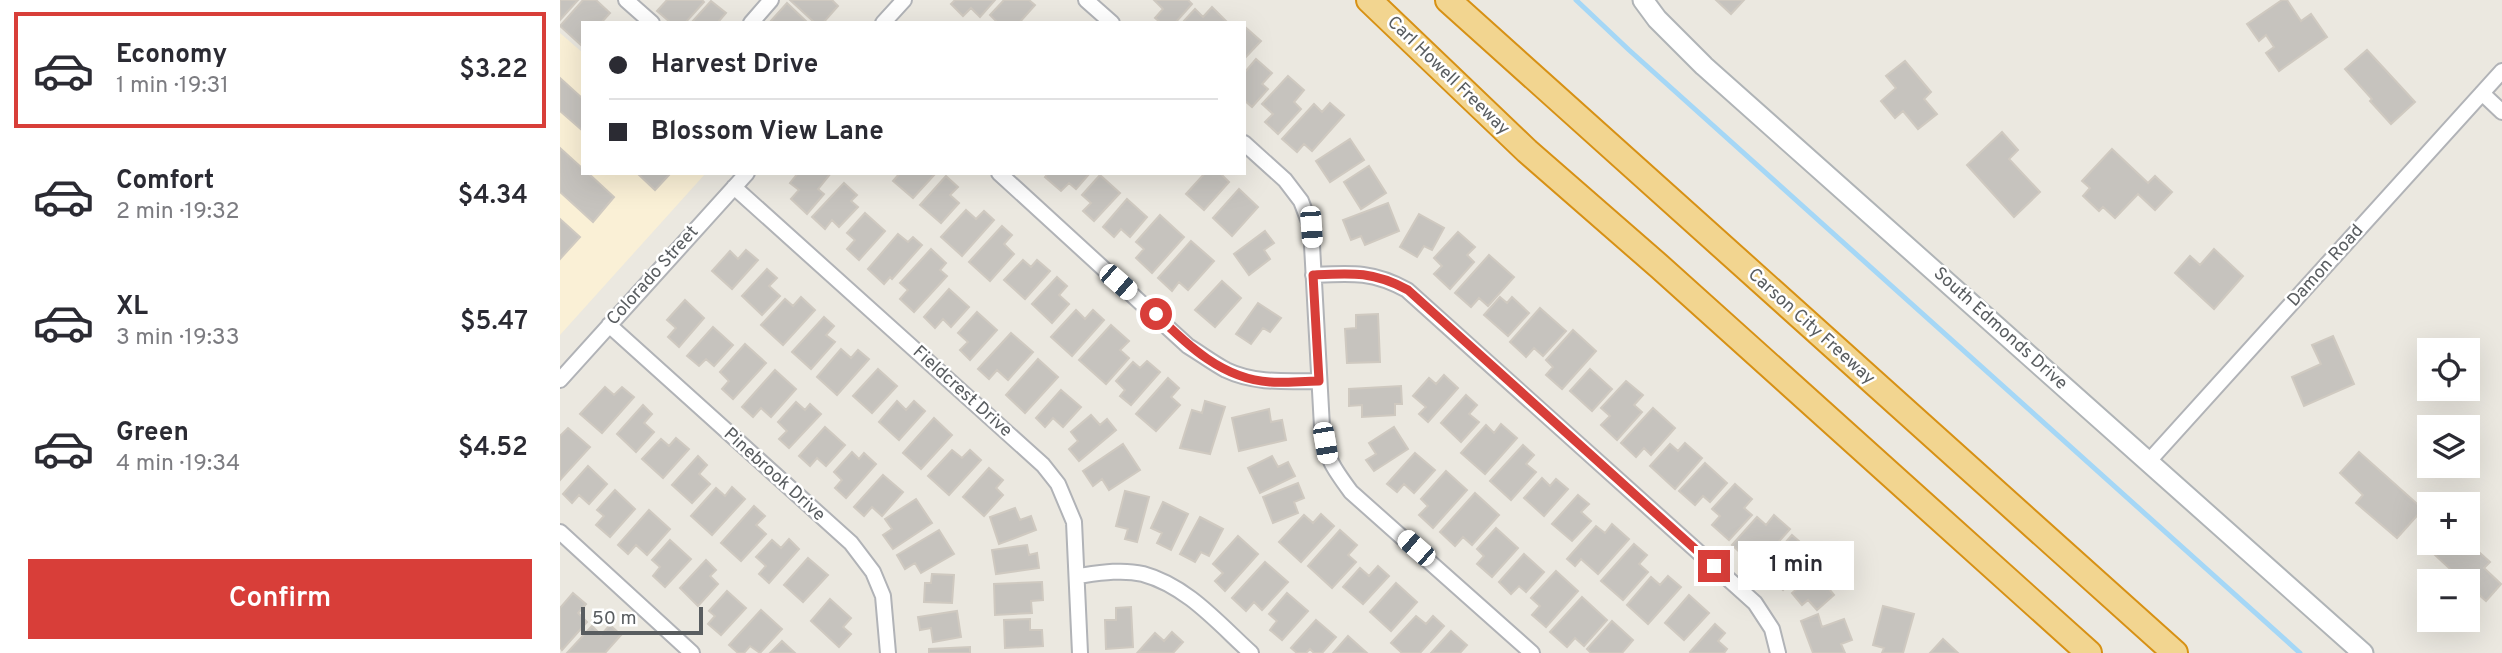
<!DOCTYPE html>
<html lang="en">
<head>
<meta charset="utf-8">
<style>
	body { margin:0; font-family:Overpass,sans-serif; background:#f2f2f3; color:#2b2b33; height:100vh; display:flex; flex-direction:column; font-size:26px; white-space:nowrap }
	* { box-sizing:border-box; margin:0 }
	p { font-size:23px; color:#7c7c81 }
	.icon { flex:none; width:38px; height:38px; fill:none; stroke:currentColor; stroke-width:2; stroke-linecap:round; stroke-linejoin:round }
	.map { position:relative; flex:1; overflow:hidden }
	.details { display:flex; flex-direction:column; background:#fff; width:560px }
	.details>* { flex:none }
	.top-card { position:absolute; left:21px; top:21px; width:665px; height:154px; border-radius:0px; box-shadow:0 7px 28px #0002; display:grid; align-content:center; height:154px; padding:0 28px; background:#fff }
	.fabs { position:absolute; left:1857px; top:338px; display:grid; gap:14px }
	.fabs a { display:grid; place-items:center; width:63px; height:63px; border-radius:0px; background:#fff; box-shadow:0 7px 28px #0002; font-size:35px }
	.scale { position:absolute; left:21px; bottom:18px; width:122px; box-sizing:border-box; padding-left:7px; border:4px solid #595d60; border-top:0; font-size:19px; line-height:24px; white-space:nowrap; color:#595d60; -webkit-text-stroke:5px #fff; paint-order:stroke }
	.end { position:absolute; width:32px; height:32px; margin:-16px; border:9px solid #d83e39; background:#fff; box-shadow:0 0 0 4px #fff }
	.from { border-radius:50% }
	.bubble { position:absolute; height:49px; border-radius:0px; background:#fff; box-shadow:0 7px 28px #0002; font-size:23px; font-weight:600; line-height:49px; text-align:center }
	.car { position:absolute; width:21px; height:42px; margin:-21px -10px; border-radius:9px; box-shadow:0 0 5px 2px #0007; background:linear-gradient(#fff 24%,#345 0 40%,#fff 0 76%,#345 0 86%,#fff 0) }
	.top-card b { display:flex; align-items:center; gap:24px; height:66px; font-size:26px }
	.top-card b+b { border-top:2px solid #e1e1e2 }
	.top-card i { width:18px; height:18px; background:#2b2b33 }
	ul { padding:12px 0 0; list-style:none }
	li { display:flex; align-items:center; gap:21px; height:116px; margin:0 14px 10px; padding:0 14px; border:4px solid transparent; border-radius:0px }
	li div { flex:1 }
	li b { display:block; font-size:26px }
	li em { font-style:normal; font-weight:600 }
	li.selected { border-color:#d83e39 }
	li>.icon { width:63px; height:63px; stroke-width:1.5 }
	.cta { display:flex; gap:14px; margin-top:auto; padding:14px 28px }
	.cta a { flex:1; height:80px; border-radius:0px; background:#d83e39; color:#fff; font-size:28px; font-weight:600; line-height:80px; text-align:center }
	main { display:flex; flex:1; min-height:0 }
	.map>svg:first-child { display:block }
	.commercial { fill:#faf0d6 }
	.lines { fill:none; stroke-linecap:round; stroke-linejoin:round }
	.stream { stroke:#a5d7f6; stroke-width:5 }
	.building { fill:#c6c3be; stroke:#cfc9c0; stroke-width:2 }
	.street-casing { stroke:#b1b3b7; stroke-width:18 }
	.secondary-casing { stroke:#b0b4b7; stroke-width:23 }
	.highway-casing { stroke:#d79115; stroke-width:28 }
	.street { stroke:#fff; stroke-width:14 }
	.secondary { stroke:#fff; stroke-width:19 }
	.highway { stroke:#f2d590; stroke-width:24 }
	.route { stroke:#d83e39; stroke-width:9 }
	.labels { text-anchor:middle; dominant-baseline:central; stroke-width:5; stroke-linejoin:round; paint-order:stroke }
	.street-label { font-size:18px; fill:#595d60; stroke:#fff }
</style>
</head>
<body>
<main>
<section class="details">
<ul>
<li class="selected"><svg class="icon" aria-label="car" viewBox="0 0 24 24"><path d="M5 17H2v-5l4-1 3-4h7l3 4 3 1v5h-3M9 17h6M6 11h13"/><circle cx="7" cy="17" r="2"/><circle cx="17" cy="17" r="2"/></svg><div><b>Economy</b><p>1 min · 19:31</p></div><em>$3.22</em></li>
<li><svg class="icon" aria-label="car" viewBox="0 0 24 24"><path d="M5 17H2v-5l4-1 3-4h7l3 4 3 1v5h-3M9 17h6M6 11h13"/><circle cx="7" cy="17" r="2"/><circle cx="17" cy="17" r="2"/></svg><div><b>Comfort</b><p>2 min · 19:32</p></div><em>$4.34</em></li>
<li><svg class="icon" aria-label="car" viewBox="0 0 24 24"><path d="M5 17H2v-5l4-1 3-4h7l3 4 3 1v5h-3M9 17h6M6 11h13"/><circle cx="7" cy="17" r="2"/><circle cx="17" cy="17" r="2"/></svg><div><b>XL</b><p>3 min · 19:33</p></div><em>$5.47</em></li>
<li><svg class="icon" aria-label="car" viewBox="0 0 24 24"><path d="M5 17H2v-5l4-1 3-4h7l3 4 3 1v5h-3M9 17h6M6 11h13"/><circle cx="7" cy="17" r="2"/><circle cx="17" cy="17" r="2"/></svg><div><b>Green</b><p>4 min · 19:34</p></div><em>$4.52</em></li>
</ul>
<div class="cta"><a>Confirm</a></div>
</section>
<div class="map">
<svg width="1942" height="653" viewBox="0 0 1942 653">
	<rect width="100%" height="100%" fill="#ebe8e0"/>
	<path class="commercial" d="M0,33L23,53V173H146L0,335Z"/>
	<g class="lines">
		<path class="stream" d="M1016,0L1069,50L1740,653"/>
	</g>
	<path class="building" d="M0,0H18L0,20Z
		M23,0H36L50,13L41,23H23V43L21,45L0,26Z
		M107,0H142L144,2L125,23H111L97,11Z
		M230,0H272L278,6L263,23H255Z
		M395,0H435L420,17L411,8L403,16L391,4Z
		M444,0H469L475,5L459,23H438L430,15Z
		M594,0H628L632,4L615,23H601L595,18L603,9Z
		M1156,0H1184L1171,14Z
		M1722,0H1727L1741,21L1751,14L1767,37L1719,71L1706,53L1714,47L1706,35L1699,41L1687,24Z
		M151,1L166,13L159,21L161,23H131Z
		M227,3L248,23H209Z
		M652,7L668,23H622L635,9L643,17Z
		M684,26L701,41L684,59Z
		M1807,50L1855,102L1831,124L1810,101L1812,99L1785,69Z
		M696,59L712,73L702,84L708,89L692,107L684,100V73Z
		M1345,61L1371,92L1364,99L1377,114L1358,129L1343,111L1335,118L1321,101L1336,88L1326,76Z
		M728,76L744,90L734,102L741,109L718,134L705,122L713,114L702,104Z
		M0,78L23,99V131L0,111Z
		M770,103L784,115L752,151L744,144L737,152L722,139L754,104L762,112Z
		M1442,132L1458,150L1449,159L1480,192L1454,217L1407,165Z
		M790,139L804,160L770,182L756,161Z
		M0,148L23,169V173H28L54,197L33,222L0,192Z
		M1552,149L1588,183L1595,176L1612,192L1595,210L1578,194L1555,218L1543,207L1539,211L1523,196L1530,188L1522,181Z
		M809,166L826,193L801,209L784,182Z
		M77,173H107L109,175L95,190Z
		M238,173H271L258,189L264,194L247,214L231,199L239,190L230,183Z
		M340,173H376L353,198L333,181Z
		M488,173H530L516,189L509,183L501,191L485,177Z
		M645,173H660L669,182L644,210L626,194Z
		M540,175L560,193L534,221L523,211L531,203L522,195Z
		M386,176L398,187L390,195L399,203L381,223L360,205Z
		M284,183L297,195L291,201L298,207L279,227L272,220L265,229L252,217Z
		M679,189L698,207L672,236L653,218Z
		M567,199L587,217L570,237L561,229L554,237L543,227Z
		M828,203L839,231L805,245L801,236L791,240L783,220Z
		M406,210L416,219L424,211L434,220L402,256L381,237Z
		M305,213L325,231L299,260L287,249L295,240L287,233Z
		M859,214L884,228L872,250L864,246L857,257L840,247Z
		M600,215L624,237L592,273L576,258L584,249L576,242Z
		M0,219L20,237L0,259Z
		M442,226L452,235L444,244L454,254L430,281L409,262Z
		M705,231L714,243L704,250L710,259L689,275L674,254Z
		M898,232L915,247L907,255L914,262L890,289L874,274L882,266L874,258Z
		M338,234L348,242L353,237L362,245L332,279L330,277L324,284L308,269Z
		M631,241L654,261L628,290L619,282L612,291L598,278Z
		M371,249L386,263L380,270L387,276L354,312L340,299L348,290L340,283Z
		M1654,249L1683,276L1654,309L1615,273L1630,256L1640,265Z
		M186,250L198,260L172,289L152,271L170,251L178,259Z
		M929,255L954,277L928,306L919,298L911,307L895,293Z
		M463,260L471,267L477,260L490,271L465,299L444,280Z
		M207,269L217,278L209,286L220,296L202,315L182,296Z
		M497,277L507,286L499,295L509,304L492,323L472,304Z
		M662,281L681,298L655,327L635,310Z
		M389,289L409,307L391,327L383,319L375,328L364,317Z
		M241,297L255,310L223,345L201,325L225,299L233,306Z
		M940,297L947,303L952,297L969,313L948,336L924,315Z
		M125,300L144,318L119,347L108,337L116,328L107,320Z
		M698,303L721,318L710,332L703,328L691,344L676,334Z
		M980,308L1006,331L983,356L974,348L966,357L950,342Z
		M516,310L525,319L533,310L544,320L512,356L491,337Z
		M417,312L437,330L410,360L400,350L408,342L398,333Z
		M818,314L820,362L787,363L785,329L796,328V315Z
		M264,317L274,326L266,335L275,342L251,369L232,352Z
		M551,325L569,341L560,350L569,358L546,384L519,360Z
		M153,327L173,345L154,366L146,359L139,366L127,356Z
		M1013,330L1036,351L1002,389L986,375L993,367L986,360Z
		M451,333L473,352L448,380L437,370L429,379L418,369Z
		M1773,336L1794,384L1744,406L1732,377L1761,364L1752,345Z
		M185,344L206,363L173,399L162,389L169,381L160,372Z
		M281,349L291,358L298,350L309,359L277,395L257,377Z
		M478,359L498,377L465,413L446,395Z
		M587,361L600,372L571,405L560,396L565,390L556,381L573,362L580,368Z
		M318,369L337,386L312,413L293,396Z
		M1030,369L1052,389L1032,411L1010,391Z
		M215,370L236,389L211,417L201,408L193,417L182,407Z
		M884,375L898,388L868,422L859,414L866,407L853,396L869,378L876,384Z
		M608,378L619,388L611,397L620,405L596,431L576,414Z
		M1066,381L1083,395L1074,405L1082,412L1057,440L1041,425L1050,416L1041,408Z
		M841,386L842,404H835V415L802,417V405L789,406V389Z
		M45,387L54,395L62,387L74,397L42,433L20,414Z
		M501,390L521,407L503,427L493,418L485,427L476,418Z
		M906,395L917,405L909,414L919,422L901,442L881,423Z
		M337,401L346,410L354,401L365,411L339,440L319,422Z
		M645,401L665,407L650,454L620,448L632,410L642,413Z
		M236,402L245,410L250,404L261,414L229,448L219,439L227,431L218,422Z
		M83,405L92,414L84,423L94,432L76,452L57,434Z
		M1093,408L1115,428L1091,455L1084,448L1076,457L1061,443Z
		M709,409L711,422L722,420L726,440L679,451L672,418Z
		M531,415L540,425L547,419L556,430L519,461L509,449L518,441L511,432Z
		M374,418L392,435L361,469L343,453Z
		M941,424L957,438L925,474L901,453L926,425L934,433Z
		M265,427L285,445L266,466L257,458L250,466L239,456Z
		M834,427L848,449L814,471L806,460L816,454L809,443Z
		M8,428L30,447L0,480V436Z
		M116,438L129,449L103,478L82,459L101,439L109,446Z
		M1125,443L1142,458L1115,489L1090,466L1110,444L1118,451Z
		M563,444L580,470L549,490L542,479L533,486L523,471Z
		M963,445L974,455L966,464L976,472L951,500L930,481Z
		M392,450L402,458L410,450L421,460L389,495L368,476Z
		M292,452L299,459L304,453L316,464L286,498L275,488L282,480L274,472Z
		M1799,452L1863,509L1837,538L1796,503L1803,495L1780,473Z
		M855,453L875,470L854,493L844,484L837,492L827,484Z
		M138,456L147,465L139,474L150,484L132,503L112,485Z
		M712,456L718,467L728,462L735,476L700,493L688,468Z
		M1145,463L1167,483L1150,502L1143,496L1135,505L1119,491Z
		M28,466L47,484L29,504L19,495L12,503L3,494Z
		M429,468L443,480L436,488L443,495L424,516L403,497Z
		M886,471L907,490L873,528L859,515L868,506L861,499Z
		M323,475L343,492L322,516L312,507L304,516L294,507Z
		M982,478L990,486L996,479L1008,489L984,516L964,498Z
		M738,483L744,498L734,502L738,513L713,523L703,497Z
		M1175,484L1192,499L1184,508L1192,515L1169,540L1152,525L1160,516L1152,509Z
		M172,487L185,499L152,535L131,516L156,488L165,496Z
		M55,490L75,509L50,537L36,525L44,516L37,510Z
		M565,491L589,497L577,542L565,539L568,529L556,526Z
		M915,493L939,515L912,545L903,537L895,546L880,532Z
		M1018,495L1029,504L1021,512L1031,521L1012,541L992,524Z
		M356,499L372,523L333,549L323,535L332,529L325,519Z
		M603,502L628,514L611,550L597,543L602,533L591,528Z
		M194,506L205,516L196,525L206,534L181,561L161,543Z
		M455,508L460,520L471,516L476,530L439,544L430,517Z
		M89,510L110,529L87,555L76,545L68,554L58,545Z
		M761,514L774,526L741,562L719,542L744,515L753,523Z
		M1214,515L1230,529L1205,557L1196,549L1187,559L1172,545L1197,517L1206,525Z
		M640,517L663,529L649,556L641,552L635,562L620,554Z
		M1052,524L1069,539L1038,574L1021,559L1015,566L1007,559L1036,526L1045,533Z
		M936,528L958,548L932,577L917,564L924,556L917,549Z
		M379,530L394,554L361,573L355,563L345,569L337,555Z
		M780,530L797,545L788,555L796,562L772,588L748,566Z
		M1232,535L1255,555L1223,590L1208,576L1215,568L1208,562Z
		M678,536L698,554L665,591L655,581L663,573L653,564Z
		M229,539L239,549L209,583L199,574L206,566L196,557L212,540L221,548Z
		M110,540L131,559L105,587L93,576L100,567L92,560Z
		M1887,542H1908L1930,562L1924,568L1941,584L1926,601L1908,585V581H1903L1875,555Z
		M1074,544L1087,555L1079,564L1088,572L1063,600L1041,581Z
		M467,545L469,555L477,553L479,568L436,574L432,550Z
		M964,554L984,572L966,592L959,586L951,594L939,582Z
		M248,558L268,575L243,602L224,585Z
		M146,560L156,570L150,576L158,584L138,606L120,588Z
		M705,562L728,582L702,610L694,602L686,611L672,598Z
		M1264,565L1278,581L1269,589L1274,595L1257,610L1248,600L1242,605L1232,593Z
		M818,566L829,576L803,604L783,587L800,568L809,576Z
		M996,571L1018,591L986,627L972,615L980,606L971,598Z
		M372,574L394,575L392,603L364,602L365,583H371Z
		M1108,576L1121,587L1088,624L1067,605L1091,577L1100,585Z
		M482,582L483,600L471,601L472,613L435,615L434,584Z
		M836,583L857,602L831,631L810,612Z
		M167,591L186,608L161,635L148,624L155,616L149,611Z
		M13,593L26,604L18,613L27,622L2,650L0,647V608Z
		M727,593L748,611L722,640L710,630L717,621L709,614Z
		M1129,595L1149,613L1124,640L1105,623Z
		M1022,597L1047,620L1024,646L1015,638L1007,647L990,632Z
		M270,599L291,618L283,627L291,634L279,647L251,621Z
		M1323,606L1354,614L1343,653H1322L1324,648L1313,645Z
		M571,607L573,647L546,649L545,620H556V608Z
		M201,610L222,629L200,653L190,646L184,653H178L169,645Z
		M397,611L401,637L373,642L371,628L360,630L358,617Z
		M1258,614L1262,627L1284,619L1292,640L1281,644L1285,653H1253L1241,621Z
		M856,616L866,624L873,616L884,626L860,653H842L831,643Z
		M470,619V630H482L483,646L445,648L444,620Z
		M756,620L776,637L762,653H754L750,649L746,653H737L731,648Z
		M1052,621L1073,640L1062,653H1031L1027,649Z
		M1155,624L1165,633L1158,641L1167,649L1164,653H1131L1130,652Z
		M50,625L61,635L45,653H7L32,626L41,635Z
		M891,631L907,645L900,653H871Z
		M612,632L623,642L613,653L578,652L595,633L604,641Z
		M788,636L807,653H773Z
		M1383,639L1398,653H1370Z
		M222,641L235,653H210Z
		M410,647V653H369V649Z"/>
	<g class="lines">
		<g class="street-casing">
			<path id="street" d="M66,0L92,23
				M526,0L552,23
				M191,23L211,0
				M323,23L344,0
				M1922,93L1942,112
				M684,143L725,180L741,201L751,227L762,427C768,461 771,465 791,492L972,653
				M439,173L628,346C641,354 653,363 666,370C695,384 728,381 759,381
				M174,187L483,465L498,484L514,522L520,653
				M753,275C791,273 813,271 847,290L1195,603L1212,629L1218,653
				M49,325L291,543L313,572L323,596L328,653
				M0,380L187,173
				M1589,461L1942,71
				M0,532L132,653
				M518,576C539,573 562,569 583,574C627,586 658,623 691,653"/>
		</g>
		<g class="secondary-casing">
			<path id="secondary" d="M1083,0L1097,19L1144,66L1803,653"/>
		</g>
		<g class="highway-casing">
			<path id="highway" d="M809,0L967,151L1100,267L1529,653
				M888,0L1615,653"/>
		</g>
		<use href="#street" class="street"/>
		<use href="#secondary" class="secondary"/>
		<use href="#highway" class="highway"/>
	</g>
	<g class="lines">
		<path class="route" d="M596,314C628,346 663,379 710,382C726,383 743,381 759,381L753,275C791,273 813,271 848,290L1154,566"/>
	</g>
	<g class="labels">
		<g class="street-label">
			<text transform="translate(888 76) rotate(44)">Carl Howell Freeway</text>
			<text transform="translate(1766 266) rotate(-48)">Damon Road</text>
			<text transform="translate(93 276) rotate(-48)">Colorado Street</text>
			<text transform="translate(1251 327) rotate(42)">Carson City Freeway</text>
			<text transform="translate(1440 329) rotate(42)">South Edmonds Drive</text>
			<text transform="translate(402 392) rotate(42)">Fieldcrest Drive</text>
			<text transform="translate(214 475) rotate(42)">Pinebrook Drive</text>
		</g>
	</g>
</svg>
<div class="fabs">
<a><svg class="icon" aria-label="locate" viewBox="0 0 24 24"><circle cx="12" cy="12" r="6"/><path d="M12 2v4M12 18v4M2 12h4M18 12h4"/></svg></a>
<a><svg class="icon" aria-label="layers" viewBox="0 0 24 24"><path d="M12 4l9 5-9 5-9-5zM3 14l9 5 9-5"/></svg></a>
<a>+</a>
<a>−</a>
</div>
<div class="scale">50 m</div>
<i class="end from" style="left:596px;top:314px"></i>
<i class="end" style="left:1154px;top:566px"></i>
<div class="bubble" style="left:1178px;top:541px;width:116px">1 min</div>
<i class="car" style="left:751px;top:227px;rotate:176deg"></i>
<i class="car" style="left:558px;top:282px;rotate:131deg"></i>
<i class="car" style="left:765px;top:443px;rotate:170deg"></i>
<i class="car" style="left:856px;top:548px;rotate:311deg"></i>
<div class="top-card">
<b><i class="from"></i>Harvest Drive</b>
<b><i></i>Blossom View Lane</b>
</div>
</div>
</main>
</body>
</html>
